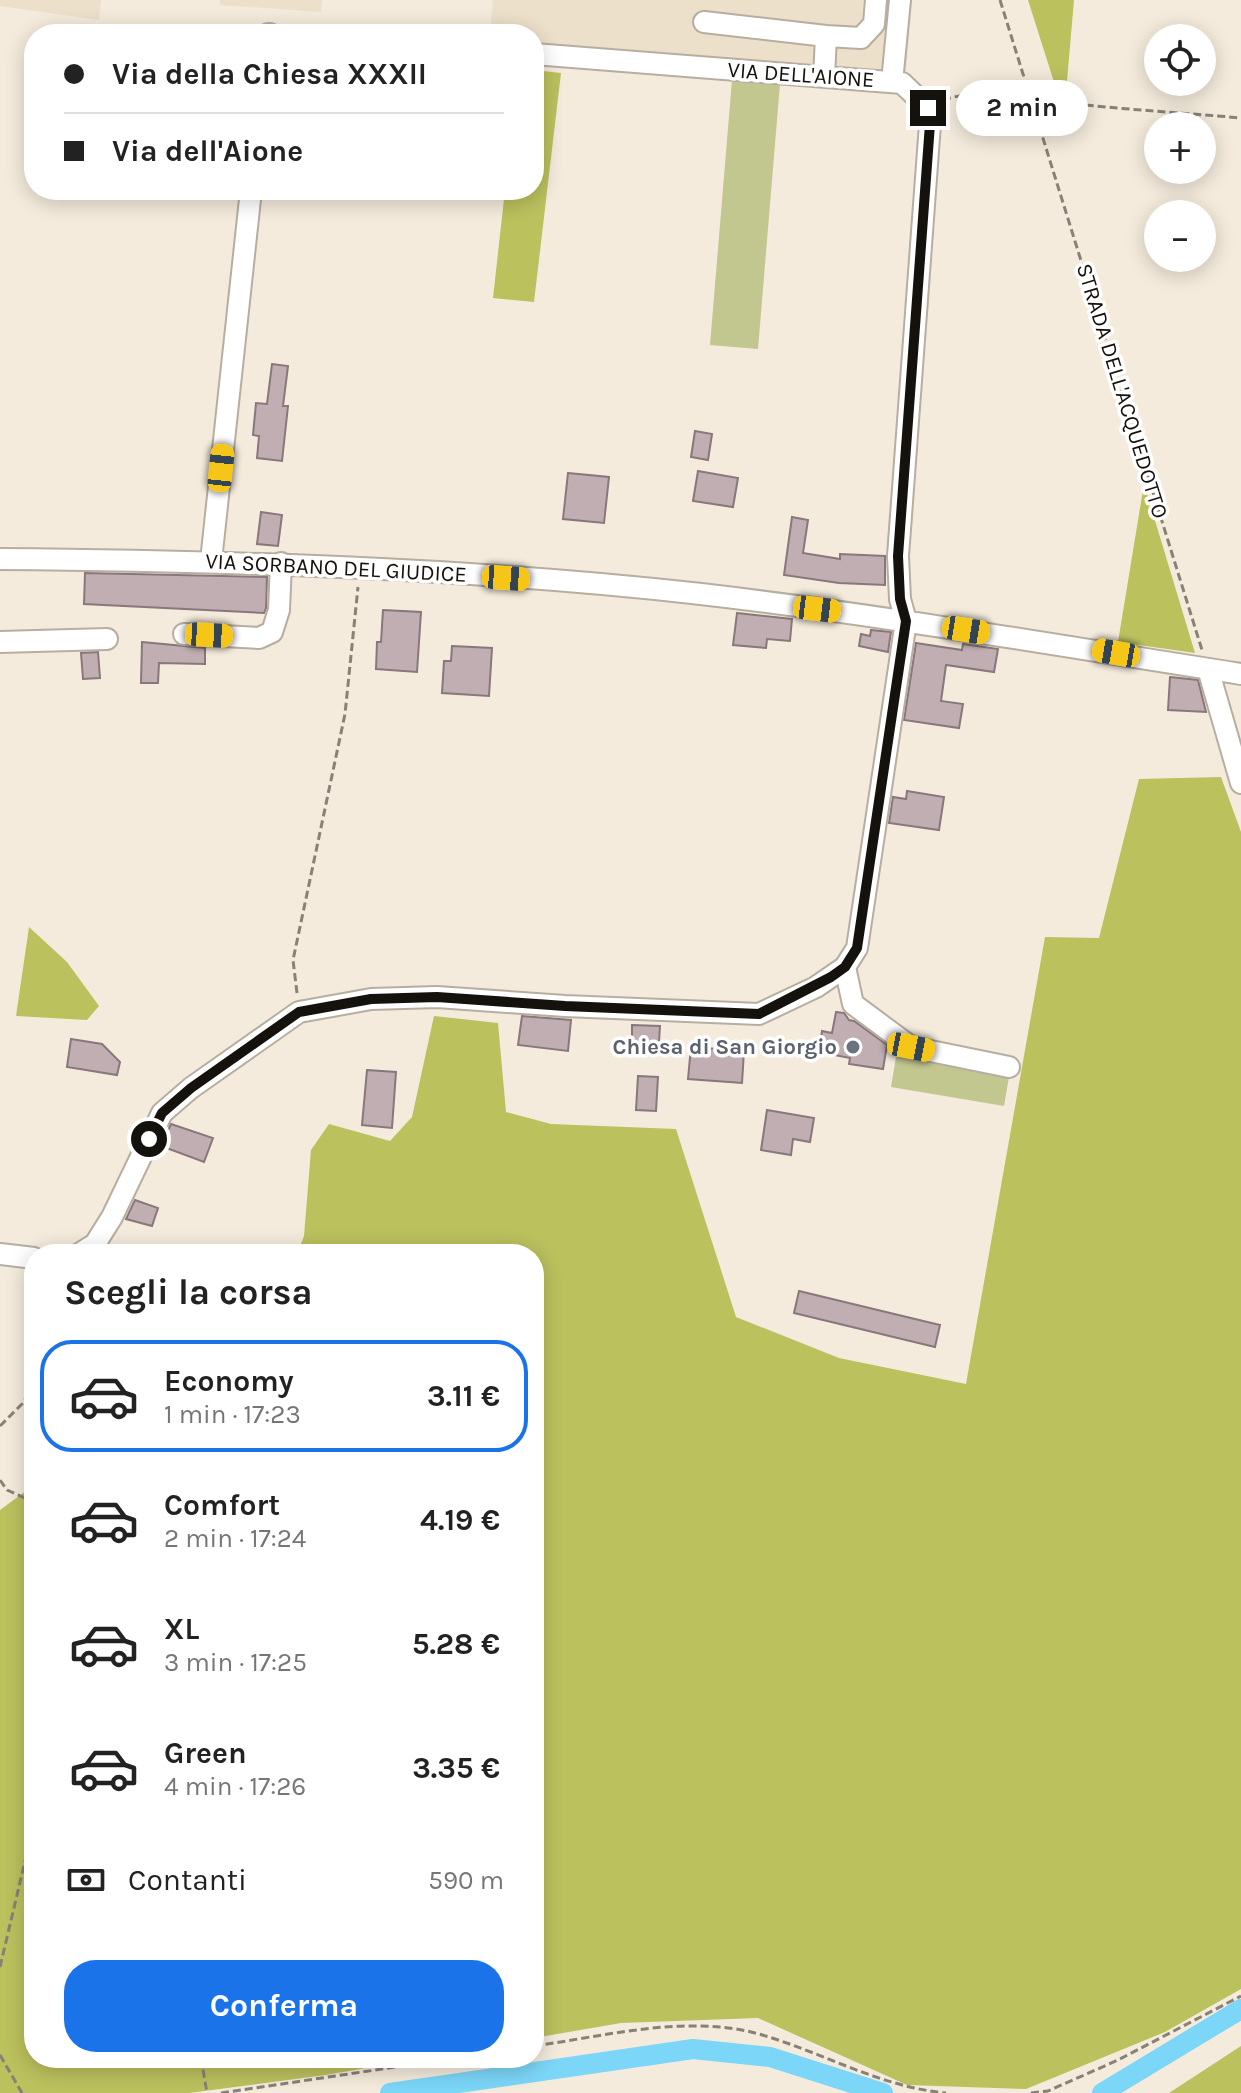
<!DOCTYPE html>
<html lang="it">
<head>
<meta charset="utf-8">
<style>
	body { margin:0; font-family:Karla,sans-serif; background:#f2f2f2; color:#222; height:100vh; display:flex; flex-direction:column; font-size:30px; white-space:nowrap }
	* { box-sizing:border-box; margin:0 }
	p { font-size:26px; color:#767676 }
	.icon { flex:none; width:44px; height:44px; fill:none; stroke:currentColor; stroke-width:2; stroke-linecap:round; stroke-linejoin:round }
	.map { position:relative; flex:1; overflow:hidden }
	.side { position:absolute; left:24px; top:1244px; width:520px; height:824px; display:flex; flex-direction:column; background:#fff; border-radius:32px; box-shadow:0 4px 20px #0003 }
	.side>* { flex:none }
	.hud { position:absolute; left:24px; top:24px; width:520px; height:176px; border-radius:32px; box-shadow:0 4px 20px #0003; display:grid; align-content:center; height:176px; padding:0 40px; background:#fff }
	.controls { position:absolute; left:1144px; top:24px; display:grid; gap:16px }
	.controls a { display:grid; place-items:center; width:72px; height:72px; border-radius:50%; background:#fff; box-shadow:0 4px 20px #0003; font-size:40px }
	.end { position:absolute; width:36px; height:36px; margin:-18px; border:10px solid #15120d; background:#fff; box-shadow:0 0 0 4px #fff }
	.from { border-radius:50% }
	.bubble { position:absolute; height:56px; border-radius:28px; background:#fff; box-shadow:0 4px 20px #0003; font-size:26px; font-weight:700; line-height:56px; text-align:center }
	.car { position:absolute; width:24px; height:48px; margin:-24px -12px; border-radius:10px; box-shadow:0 0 6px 2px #0007; background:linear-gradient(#f5c518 24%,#345 0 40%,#f5c518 0 76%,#345 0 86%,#f5c518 0) }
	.hud b { display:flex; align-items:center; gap:28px; height:76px; font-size:30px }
	.hud b+b { border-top:2px solid #e0e0e0 }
	.hud i { width:20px; height:20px; background:#222 }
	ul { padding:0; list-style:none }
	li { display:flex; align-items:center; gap:24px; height:112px; margin:0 16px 12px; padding:0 24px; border:4px solid transparent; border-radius:32px }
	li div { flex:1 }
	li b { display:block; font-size:30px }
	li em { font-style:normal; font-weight:700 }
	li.on { border-color:#1a73e8 }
	li>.icon { width:72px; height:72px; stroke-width:1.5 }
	h2 { padding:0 40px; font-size:36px; line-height:96px }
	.pay { display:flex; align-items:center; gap:20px; height:88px; padding:0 40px; font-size:30px }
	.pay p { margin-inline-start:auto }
	.button { display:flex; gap:16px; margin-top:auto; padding:16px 40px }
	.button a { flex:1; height:92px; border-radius:32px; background:#1a73e8; color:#fff; font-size:32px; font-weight:700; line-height:92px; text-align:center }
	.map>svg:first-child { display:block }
	.built { fill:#ede0ca }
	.green { fill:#c2c78f }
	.forest { fill:#bbc15d }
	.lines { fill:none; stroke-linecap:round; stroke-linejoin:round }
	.canal { stroke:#7bd6f8; stroke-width:20 }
	.building { fill:#c1aeb3; stroke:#88777b; stroke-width:2 }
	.minor-casing { stroke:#b6aea0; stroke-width:24 }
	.path { stroke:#878177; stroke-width:3; stroke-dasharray:8 4; stroke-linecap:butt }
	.minor { stroke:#fff; stroke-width:20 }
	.route { stroke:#15120d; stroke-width:10 }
	.worship-dot { fill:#6b7280; stroke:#fff; stroke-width:3 }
	.labels { text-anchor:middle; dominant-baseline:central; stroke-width:7; stroke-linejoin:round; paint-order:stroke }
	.street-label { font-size:22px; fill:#15120d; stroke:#fff }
	.worship-label { font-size:22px; font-weight:bold; fill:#5b616d; stroke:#fff; text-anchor:end }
</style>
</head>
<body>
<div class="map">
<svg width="1241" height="2093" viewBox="0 0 1241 2093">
	<rect width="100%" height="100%" fill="#f4ebdc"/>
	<path class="built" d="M0,0H101L99,20L0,6Z
		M220,0H322L321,12L220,5Z
		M493,0H912L906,76L534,49V34H490Z"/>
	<path class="green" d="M732,80L780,84L758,349L710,345Z
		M897,1051L1010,1071L1004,1106L891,1087Z"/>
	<path class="forest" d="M1028,0H1074L1067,81L1054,82Z
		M534,70L561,73L534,302L493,298L505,190H534Z
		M1144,484L1195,653L1118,642Z
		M1221,777L1241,832V1989L1165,2032L1026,2089L907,2085L758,2018L621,2023L534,2038V1254H297L304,1236L311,1150L329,1124L390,1141L412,1117L434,1016L498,1023L506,1112L551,1124L676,1129L736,1317L839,1358L966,1384L1045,937L1099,938L1139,779Z
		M29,927L67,962L99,1006L87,1020L16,1016Z
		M34,1485V2058H424L326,2075L189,2093H0V1510Z
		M1241,2046V2093H1169Z"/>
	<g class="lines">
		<path class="canal" d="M390,2093L693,2049L770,2057L883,2093
			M1102,2093L1241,2009"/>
	</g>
	<path class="building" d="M272,364L288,366L283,406H288L282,461L257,458L259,436L253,435L256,403L267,404Z
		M695,431L712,434L708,460L691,457Z
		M698,471L738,478L733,507L693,501Z
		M568,473L609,477L604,523L563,519Z
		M261,512L282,515L278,546L257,544Z
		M792,517L808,520L803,553L840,559V554L885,556V585L839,583L784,575Z
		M85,573L267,577L266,608L264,613L84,604Z
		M383,610L421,612L417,672L376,669L377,642H381Z
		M737,613L792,619L790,641L767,639L766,648L733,645Z
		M871,630L891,632L888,652L859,646L861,634L870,636Z
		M142,642L205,648V664L159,663L158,683H141Z
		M916,643L962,650L963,644L998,649L994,672L946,665L941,701L963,704L959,728L904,720Z
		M452,646L492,648L489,696L442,693L444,661H451Z
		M98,652L100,678L83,679L81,653Z
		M1170,677L1198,680L1206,712L1168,710Z
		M907,791L944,797L939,830L889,823L893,797L906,799Z
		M836,1012L844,1013L849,1020L854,1021L887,1045L883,1069L849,1064L850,1058L819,1052L822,1031L832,1033Z
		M522,1016L571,1020L568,1051L518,1045Z
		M632,1025L660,1026L659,1042L632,1041Z
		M71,1039L102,1044L120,1062L117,1075L67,1067Z
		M691,1047L744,1051L742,1083L688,1079Z
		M367,1070L396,1072L392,1128L362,1125Z
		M638,1076L658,1077L656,1111L636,1110Z
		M767,1110L814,1118L810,1142L793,1139L791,1155L761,1150Z
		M171,1124L213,1138L204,1162L161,1146Z
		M135,1200L158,1208L152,1226L126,1219Z
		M799,1291L940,1325L935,1347L794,1313Z"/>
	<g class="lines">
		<g class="minor-casing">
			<path id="minor" d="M704,22L826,36L824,77
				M268,34H270
				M826,36L861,38L874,24L876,0
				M892,82L900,0
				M0,559C234,561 468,568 701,594C882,615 1061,646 1241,674
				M211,561L251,190
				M184,634L259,638L272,632L279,610L281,563
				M0,642L107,639
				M1208,669L1241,783
				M845,967L853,1004L911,1047L1009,1067
				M0,1254L34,1258
				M79,1254L95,1244L112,1217L162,1113L191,1088L299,1012L371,999L437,997L565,1006L759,1014L816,987L845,967L857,948L906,621L900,599L898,556L930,124L928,108L902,83L534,54"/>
		</g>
		<path class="path" d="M1000,0L1202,650
			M943,100C987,86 1032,99 1076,104C1131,110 1186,113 1241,118
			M297,993L293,960L345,714L358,587
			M0,1426L22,1404L34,1385
			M0,1480L7,1490L34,1502
			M0,1967L34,1823
			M534,2046C606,2036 687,2014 759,2034C822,2052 880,2087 946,2093
			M0,2055L22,2093
			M201,2058L207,2093
			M221,2093L456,2058
			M1031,2093L1048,2091L1118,2060L1241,1996"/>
		<use href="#minor" class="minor"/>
	</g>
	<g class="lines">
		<path class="route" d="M149,1139L162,1113L191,1088L299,1012L371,999L437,997L565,1006L759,1014L831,977L845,967L857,948L906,621L900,599L898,556L930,124L928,108"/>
	</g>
	<circle class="worship-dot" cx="853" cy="1047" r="8"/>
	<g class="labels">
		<g class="street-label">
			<text transform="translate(801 75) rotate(4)">VIA DELL'AIONE</text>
			<text transform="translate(1122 391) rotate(73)">STRADA DELL'ACQUEDOTTO</text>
			<text transform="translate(336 568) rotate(3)">VIA SORBANO DEL GIUDICE</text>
		</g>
		<g class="worship-label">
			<text x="837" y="1047">Chiesa di San Giorgio</text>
		</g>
	</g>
</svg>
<div class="controls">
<a><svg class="icon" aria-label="locate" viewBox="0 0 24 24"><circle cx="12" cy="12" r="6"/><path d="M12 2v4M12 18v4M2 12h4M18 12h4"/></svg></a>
<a>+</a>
<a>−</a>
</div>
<i class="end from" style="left:149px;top:1139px"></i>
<i class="end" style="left:928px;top:108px"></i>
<div class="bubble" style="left:956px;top:80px;width:132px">2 min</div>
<i class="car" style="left:221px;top:468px;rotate:6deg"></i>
<i class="car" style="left:506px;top:578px;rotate:94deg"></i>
<i class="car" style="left:817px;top:609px;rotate:97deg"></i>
<i class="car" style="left:966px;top:630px;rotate:99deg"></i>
<i class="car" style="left:209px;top:635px;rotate:93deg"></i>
<i class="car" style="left:1116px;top:653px;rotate:280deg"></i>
<i class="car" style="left:911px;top:1047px;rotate:101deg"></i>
<div class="hud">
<b><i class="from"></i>Via della Chiesa XXXII</b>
<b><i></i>Via dell'Aione</b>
</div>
<section class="side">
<h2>Scegli la corsa</h2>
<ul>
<li class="on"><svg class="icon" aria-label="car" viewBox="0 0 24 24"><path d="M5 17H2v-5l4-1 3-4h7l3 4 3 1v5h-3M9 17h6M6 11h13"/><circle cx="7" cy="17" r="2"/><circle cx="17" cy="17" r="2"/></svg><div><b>Economy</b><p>1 min · 17:23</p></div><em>3.11 €</em></li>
<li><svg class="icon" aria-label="car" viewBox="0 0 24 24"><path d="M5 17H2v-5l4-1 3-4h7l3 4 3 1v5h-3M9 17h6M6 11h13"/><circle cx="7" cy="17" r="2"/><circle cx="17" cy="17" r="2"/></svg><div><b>Comfort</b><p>2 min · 17:24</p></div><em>4.19 €</em></li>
<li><svg class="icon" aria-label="car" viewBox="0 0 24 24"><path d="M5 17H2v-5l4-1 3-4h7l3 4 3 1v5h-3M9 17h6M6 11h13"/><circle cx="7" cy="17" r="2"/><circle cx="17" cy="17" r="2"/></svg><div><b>XL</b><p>3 min · 17:25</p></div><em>5.28 €</em></li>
<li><svg class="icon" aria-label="car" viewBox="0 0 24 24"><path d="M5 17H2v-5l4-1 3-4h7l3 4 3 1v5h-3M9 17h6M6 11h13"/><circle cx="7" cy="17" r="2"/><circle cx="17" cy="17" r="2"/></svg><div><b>Green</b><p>4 min · 17:26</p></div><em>3.35 €</em></li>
</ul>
<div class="pay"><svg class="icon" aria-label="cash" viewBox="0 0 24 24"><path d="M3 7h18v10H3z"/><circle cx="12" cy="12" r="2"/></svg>Contanti<p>590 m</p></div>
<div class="button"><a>Conferma</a></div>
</section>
</div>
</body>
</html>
